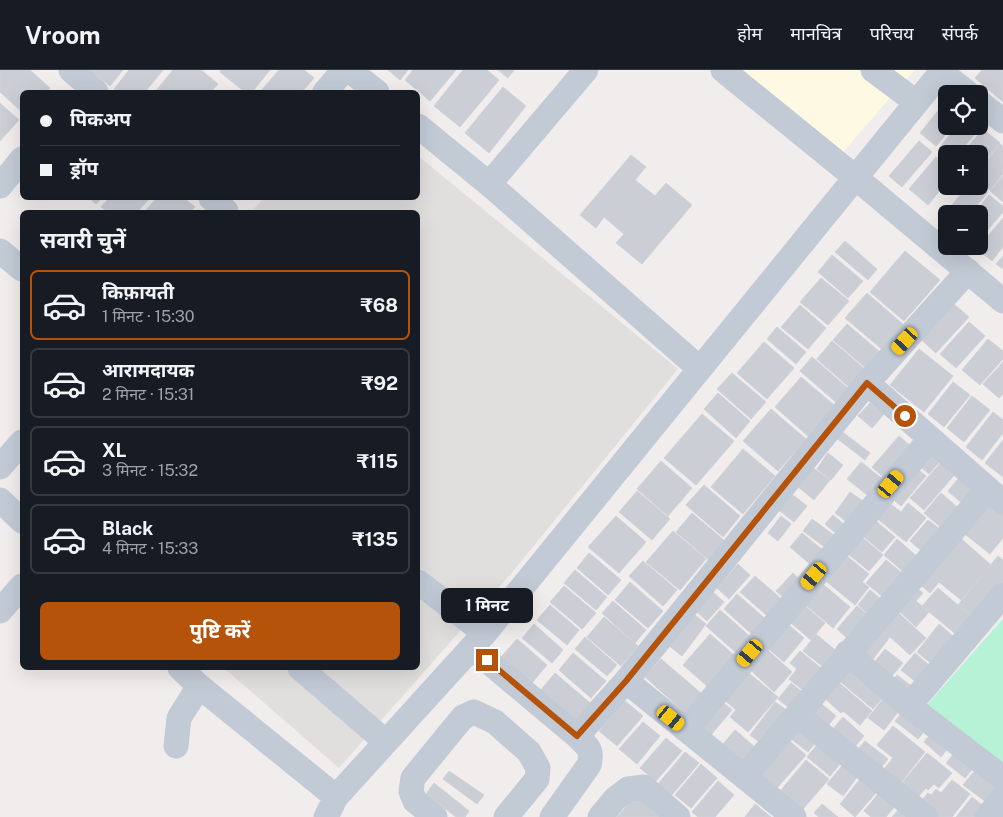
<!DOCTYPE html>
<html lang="hi">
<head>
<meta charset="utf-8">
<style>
	body { margin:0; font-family:"Public Sans","Noto Sans Devanagari",sans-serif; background:#20242c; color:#f1f3f6; height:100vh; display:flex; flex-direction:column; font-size:19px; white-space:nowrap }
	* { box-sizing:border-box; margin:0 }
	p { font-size:16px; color:#9ea1a6 }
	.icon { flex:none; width:28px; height:28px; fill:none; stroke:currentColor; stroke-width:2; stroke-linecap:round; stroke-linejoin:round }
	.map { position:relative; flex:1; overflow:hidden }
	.sheet { position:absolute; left:20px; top:140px; width:400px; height:460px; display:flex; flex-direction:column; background:#171b24; border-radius:8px; box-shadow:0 5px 20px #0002 }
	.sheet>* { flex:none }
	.guide { position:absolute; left:20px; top:20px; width:400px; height:110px; border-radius:8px; box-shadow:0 5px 20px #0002; display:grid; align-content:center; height:110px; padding:0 20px; background:#171b24 }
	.buttons { position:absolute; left:938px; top:15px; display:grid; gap:10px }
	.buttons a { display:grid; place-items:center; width:50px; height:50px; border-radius:8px; background:#171b24; box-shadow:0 5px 20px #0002; font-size:25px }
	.end { position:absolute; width:22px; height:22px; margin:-11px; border:6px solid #b45309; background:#fff; box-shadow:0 0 0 2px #fff }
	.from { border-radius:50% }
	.bubble { position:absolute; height:35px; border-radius:8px; background:#171b24; box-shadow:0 5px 20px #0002; font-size:16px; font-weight:700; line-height:35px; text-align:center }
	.car { position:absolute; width:15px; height:30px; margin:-15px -8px; border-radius:6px; box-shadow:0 0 4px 1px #0007; background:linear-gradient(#f5c518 24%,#345 0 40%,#f5c518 0 76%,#345 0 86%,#f5c518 0) }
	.guide b { display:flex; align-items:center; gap:18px; height:48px; font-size:19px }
	.guide b+b { border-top:1px solid #363941 }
	.guide i { width:12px; height:12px; background:#f1f3f6 }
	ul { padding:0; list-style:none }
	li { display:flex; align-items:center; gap:15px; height:70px; margin:0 10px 8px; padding:0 10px; border:2px solid #363941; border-radius:8px }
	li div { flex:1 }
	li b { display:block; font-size:19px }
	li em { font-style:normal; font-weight:700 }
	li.on { border-color:#b45309 }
	li>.icon { width:45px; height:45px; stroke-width:1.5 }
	h2 { padding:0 20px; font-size:22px; line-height:60px }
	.cta { display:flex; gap:10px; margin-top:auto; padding:10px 20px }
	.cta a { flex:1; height:58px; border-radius:8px; background:#b45309; color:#fff; font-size:20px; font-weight:700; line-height:58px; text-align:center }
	header { display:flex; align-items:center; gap:30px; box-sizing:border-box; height:70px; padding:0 25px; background:#171b24; border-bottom:1px solid #363941 }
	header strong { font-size:24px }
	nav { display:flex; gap:28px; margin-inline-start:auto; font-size:18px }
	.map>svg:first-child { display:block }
	.commercial { fill:#fdf9e3 }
	.education { fill:#e1dede }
	.green { fill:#b6f2d5 }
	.building { fill:#cbced5; stroke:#d0d2d9 }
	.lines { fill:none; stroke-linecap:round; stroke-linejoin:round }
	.minor { stroke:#c2cad6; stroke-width:25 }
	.route { stroke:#b45309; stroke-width:6 }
</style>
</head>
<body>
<header>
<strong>Vroom</strong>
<nav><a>होम</a><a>मानचित्र</a><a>परिचय</a><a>संपर्क</a></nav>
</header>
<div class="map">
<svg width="1003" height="747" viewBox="0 0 1003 747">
	<rect width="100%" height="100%" fill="#f0edec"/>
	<path class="commercial" d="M732,0H914L837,89Z"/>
	<path class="education" d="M418,86L678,299L514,500L339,698L224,598H418V142H251L264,128H418Z"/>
	<path class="green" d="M1003,549V698L926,636Z"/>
	<path class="building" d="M0,0H30L50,18L46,22H22V42L0,22Z
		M89,0H123L110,16Z
		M129,0H163L145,22H119L114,19Z
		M173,0H201L218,14L211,22H155Z
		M221,0H270L252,22H245L220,2Z
		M279,0H304L314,8L302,22H260Z
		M388,0H408L400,10Z
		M413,0H456L430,31L405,10Z
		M463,0H487L499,10L460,57L434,36Z
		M498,0H514L508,8Z
		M982,0H1003V32L975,8Z
		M503,17L526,36L489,83L465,63Z
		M946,31V56H953L936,76L920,63Z
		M0,33L19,50L0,71Z
		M957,56H976L979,59L958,84H946L939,78Z
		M983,59L1000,73L979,98V84H962Z
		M919,71L932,82L902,117L889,106Z
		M1000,74L1003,76V104L990,120L979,111V100Z
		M631,85L646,97L635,110L655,126L666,113L692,135L642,194L616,173L624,164L604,147L596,158L580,145Z
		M936,87L946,95V113L928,135L909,119Z
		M1003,106V132L990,121Z
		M979,114L988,122L970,144H946V154L940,149L968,116H979Z
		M989,125L1003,136V142L979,170V144H974Z
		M89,128H102L96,134Z
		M109,128H150L137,142H107L101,137Z
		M157,128H184L195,137L190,142H144Z
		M1003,148V177L992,191L977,179Z
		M845,171L877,199L868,210L835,182Z
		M905,181L940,210L904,251L870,222Z
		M832,185L863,211L848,228L818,202Z
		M1003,186V199L996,194Z
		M821,208L849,231L828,255L800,232Z
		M867,223L905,256L884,281L845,248Z
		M949,230L969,247L936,283L917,266Z
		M800,235L826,258L808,279L781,257Z
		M969,252L985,266L956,298L940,284Z
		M847,254L881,283L867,299L833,270Z
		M777,257L806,282L796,294L767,269Z
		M988,269L1003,281V289L980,315L962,300Z
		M832,271L866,300L850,318L817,289Z
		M764,272L794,298L767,329L737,303Z
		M919,279L953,306L924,342L890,315Z
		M812,287L850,320L838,334L800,301Z
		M1003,292V324L999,328L983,314Z
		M732,303L766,332L751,349L717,319Z
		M801,307L834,335L808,366L775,337Z
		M953,312L970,325L944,357L928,344Z
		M718,323L750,351L736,368L704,339Z
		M972,326L990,340L964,372L947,358Z
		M870,333L884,344L872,358L858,346Z
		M771,339L806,369L778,401L743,371Z
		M993,342L1003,350V363L982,390L966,377Z
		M702,344L734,371L696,415L664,388Z
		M840,360L870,383L865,390L835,367Z
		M899,366L916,381L889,412L872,397Z
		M1003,370V407L985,393Z
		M926,376L942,389L929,404L914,391Z
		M743,379L775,406L743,444L711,417Z
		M828,383L843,395L831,410L817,399Z
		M943,390L957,402L924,440L910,428Z
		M661,391L692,418L668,446L637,419Z
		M861,392L885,411L871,428L847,409Z
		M913,395L926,406L901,436L888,425Z
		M812,397L830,410L814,430L797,416Z
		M962,404L979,418L964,435L948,421Z
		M704,415L740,446L723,467L686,435Z
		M637,421L670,449L652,470L619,442Z
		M789,422L807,436L794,452L776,438Z
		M850,422L863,431L847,452L835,443Z
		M941,423L962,441L945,461L924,443Z
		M886,430L901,442L908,433L926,448L906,472L873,445Z
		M986,431L1003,444V468L990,484L961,461Z
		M692,443L726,472L709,490L676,462Z
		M833,445L847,457L839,466L825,454Z
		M616,446L646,472L619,503L588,477Z
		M781,446L791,454L778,471L768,463Z
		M871,447L895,467L882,482L858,462Z
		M812,449L835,466L826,478L803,461Z
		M928,450L945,463L926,485L910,471Z
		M673,461L706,489L680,520L646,492Z
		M856,462L883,485L869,501L842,479Z
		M802,463L830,486L818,501L790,477Z
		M958,466L991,495L961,530L939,512L930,523L918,513Z
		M897,469L921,490L908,506L884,485Z
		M842,482L869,504L862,512L869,517L855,535L821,507Z
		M589,483L621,510L608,525L577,498Z
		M998,486L1003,490V524L979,552L958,535Z
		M886,490L908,508L888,531L866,513Z
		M643,491L677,520L663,536L629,506Z
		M738,494L750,505L729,529L717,518Z
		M575,500L607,527L596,540L564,513Z
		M793,503L804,513L788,531L776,521Z
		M755,506L787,534L772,550L740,522Z
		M818,510L850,537L833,558L801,531Z
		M630,512L663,541L648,558L615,530Z
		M913,515L923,523L916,531L929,542L916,557L895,537Z
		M564,516L596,543L582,559L550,532Z
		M938,518L973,548L958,566L922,536Z
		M870,520L887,534L874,549L858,535Z
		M713,522L724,532L707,551L696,541Z
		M737,524L769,552L755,567L724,539Z
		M798,530L825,553L811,570L784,547Z
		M613,531L646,560L635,573L602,543Z
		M550,535L579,560L567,575L537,550Z
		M857,536L873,549L853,573L837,559Z
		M892,537L926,568L910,585L877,555Z
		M720,540L755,571L741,587L706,556Z
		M691,542L706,554L682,586L667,574Z
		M604,547L638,576L621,596L587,567Z
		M783,550L804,568L784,592L763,574Z
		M534,554L563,580L552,593L522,568Z
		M939,554L954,567L932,594L917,582Z
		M876,555L890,567L866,598L850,586Z
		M710,564L742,592L715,623L683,595Z
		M816,564L840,584L827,600L803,581Z
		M585,567L617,595L607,606L575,579Z
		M517,569L547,595L532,613L501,587Z
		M762,575L792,602L774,622L744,594Z
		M885,579L903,593L886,613L869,599Z
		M800,581L827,603L809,625L789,609L797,599L790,593Z
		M573,583L606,611L591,628L559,600Z
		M915,583L930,596L917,613L901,600Z
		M661,589L709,630L692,649L645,607Z
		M852,589L889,620L873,639L836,608Z
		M745,600L778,627L748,662L730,647L736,640L721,627Z
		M555,603L590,633L575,650L540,621Z
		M897,605L914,618L905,629L888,616Z
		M836,610L872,641L860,655L843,641L841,643L822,626Z
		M791,613L806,625L793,641L778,629Z
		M887,624L903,636L884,660L868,648Z
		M719,629L732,640L711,665L698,655Z
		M624,630L643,646L617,676L599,661Z
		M817,630L836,646L826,658L807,642Z
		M775,632L792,644L766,677L750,665Z
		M907,636L930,654L918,669L895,651Z
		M843,647L864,666L853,679L832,660Z
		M798,650L820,667L808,682L786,665Z
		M643,652L660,666L637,694L619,679Z
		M893,656L925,682L896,719L879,705L893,688L877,675Z
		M935,658L953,672L941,687L924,672Z
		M735,660L756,678L744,692L723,674Z
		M666,668L682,681L656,711L640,698Z
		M786,668L806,685L777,718L757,702Z
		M822,669L845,688L830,706L807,687Z
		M865,671L888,689L880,699L857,680Z
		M960,676L979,691L965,708L946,693Z
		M685,682L699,693L671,726L658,714Z
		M927,683L952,703L939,718L934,714L928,720L926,718L918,727L901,714Z
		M806,690L829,709L803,739L781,720Z
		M846,691L861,702L843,726L827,714Z
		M701,694L717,708L691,738L675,725Z
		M977,698L1002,718L989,734L963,715Z
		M449,701L484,725L477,734L443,709Z
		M865,703L881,717L855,747L840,734Z
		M952,710L970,724L952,747H930L917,737L928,723L931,725L936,719L941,723Z
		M718,711L734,725L715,747H698L692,742Z
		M434,713L469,741L465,747H456L426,724Z
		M883,718L899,731L886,747H871L864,741Z
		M636,726L659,747H617Z
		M972,727L987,739L981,747H956Z
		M755,734L771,747H745Z
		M822,734L838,747H819L814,743Z
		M902,736L915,747H892Z"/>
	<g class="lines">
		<path class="minor" d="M71,0L96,22
			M349,0L377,22
			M723,0L856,108L1003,231
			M873,0L916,32
			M941,2L969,24
			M325,22L344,0
			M979,32L1003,51
			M418,56L489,114L699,298
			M489,114L586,0
			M0,116L22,89
			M211,128L226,141
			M0,181L22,199
			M867,313L1003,432
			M0,397L22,372
			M0,430L22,451
			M418,512L485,563
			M0,541L22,516
			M472,578L577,666C588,677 593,679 589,695L552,747
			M847,583L909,636L1003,708
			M180,598L199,616L336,727
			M300,598L386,672
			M626,611L794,747
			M909,636L1003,525
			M797,645L926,747
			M686,660L930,369
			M577,666L626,611L867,313L968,201
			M176,676L179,648L199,616
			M745,706L988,419
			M326,747L336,727L485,563L943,0
			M435,747L415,731L411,721L413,708L463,647L474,642L495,652L529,682L538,698L537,709L506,747
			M600,747L615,729L628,719L644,717L678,747
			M987,747L1003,728"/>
	</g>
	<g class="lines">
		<path class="route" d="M487,590L577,666L626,611L867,313L905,346"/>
	</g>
</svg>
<div class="buttons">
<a><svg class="icon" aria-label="locate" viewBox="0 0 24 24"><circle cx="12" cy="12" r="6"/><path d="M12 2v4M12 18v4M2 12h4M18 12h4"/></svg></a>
<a>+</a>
<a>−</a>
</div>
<i class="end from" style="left:905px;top:346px"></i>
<i class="end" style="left:487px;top:590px"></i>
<div class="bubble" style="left:441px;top:518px;width:92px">1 मिनट</div>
<i class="car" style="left:905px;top:271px;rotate:222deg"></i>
<i class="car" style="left:891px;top:414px;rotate:40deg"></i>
<i class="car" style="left:814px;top:506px;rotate:220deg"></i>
<i class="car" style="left:750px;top:583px;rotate:220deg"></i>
<i class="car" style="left:671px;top:648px;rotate:129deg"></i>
<div class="guide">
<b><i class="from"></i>पिकअप</b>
<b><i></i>ड्रॉप</b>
</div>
<section class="sheet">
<h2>सवारी चुनें</h2>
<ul>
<li class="on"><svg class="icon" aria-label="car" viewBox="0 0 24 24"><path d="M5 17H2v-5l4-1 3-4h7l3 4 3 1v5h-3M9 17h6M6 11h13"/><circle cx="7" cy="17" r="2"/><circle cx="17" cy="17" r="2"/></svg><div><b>किफ़ायती</b><p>1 मिनट · 15:30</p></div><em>₹68</em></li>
<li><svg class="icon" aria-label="car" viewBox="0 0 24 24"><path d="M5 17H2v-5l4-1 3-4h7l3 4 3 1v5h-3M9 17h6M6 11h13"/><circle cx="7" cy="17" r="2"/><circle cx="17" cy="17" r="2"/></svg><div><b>आरामदायक</b><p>2 मिनट · 15:31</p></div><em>₹92</em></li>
<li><svg class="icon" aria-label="car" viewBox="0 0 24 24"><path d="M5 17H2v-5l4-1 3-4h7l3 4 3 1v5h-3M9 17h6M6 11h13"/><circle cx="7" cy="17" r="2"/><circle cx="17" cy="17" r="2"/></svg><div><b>XL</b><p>3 मिनट · 15:32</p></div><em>₹115</em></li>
<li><svg class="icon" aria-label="car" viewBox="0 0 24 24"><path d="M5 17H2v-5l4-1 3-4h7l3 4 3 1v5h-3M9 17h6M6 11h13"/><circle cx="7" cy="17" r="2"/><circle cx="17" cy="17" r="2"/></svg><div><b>Black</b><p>4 मिनट · 15:33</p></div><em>₹135</em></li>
</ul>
<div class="cta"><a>पुष्टि करें</a></div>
</section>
</div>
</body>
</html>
